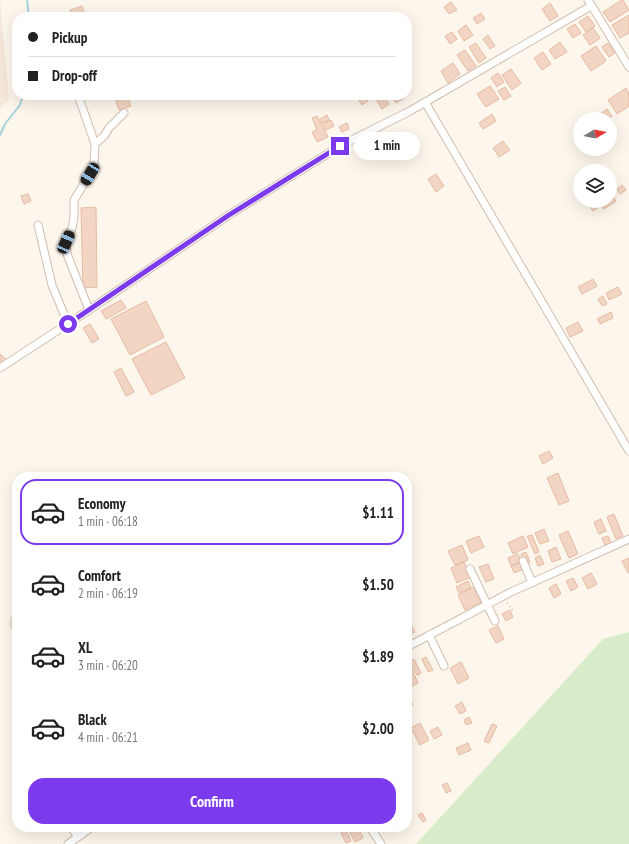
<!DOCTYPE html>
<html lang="en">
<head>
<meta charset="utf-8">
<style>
	body { margin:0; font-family:"PT Sans Narrow",sans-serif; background:#f2f2f2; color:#222; height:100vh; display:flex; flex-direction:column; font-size:15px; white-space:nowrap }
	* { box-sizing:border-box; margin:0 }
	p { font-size:13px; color:#767676 }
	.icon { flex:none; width:22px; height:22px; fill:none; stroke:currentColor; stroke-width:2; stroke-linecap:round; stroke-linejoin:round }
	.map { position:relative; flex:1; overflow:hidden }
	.drawer { position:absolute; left:12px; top:472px; width:400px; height:360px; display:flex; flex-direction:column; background:#fff; border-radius:16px; box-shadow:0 4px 16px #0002 }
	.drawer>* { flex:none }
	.banner { position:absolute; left:12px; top:12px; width:400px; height:88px; border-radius:16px; box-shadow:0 4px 16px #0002; display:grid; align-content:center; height:88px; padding:0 16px; background:#fff }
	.needle { width:26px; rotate:80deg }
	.buttons { position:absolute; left:573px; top:112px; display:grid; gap:8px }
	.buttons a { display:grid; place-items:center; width:44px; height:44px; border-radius:50%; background:#fff; box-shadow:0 4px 16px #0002; font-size:20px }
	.end { position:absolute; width:18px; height:18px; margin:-9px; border:5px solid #7c3aed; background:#fff; box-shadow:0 0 0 2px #fff }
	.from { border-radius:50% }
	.bubble { position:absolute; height:28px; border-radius:14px; background:#fff; box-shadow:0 4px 16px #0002; font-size:13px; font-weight:700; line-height:28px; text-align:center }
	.car { position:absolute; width:12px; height:24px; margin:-12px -6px; border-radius:5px; box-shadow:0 0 3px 1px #0007; background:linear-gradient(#222 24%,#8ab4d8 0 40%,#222 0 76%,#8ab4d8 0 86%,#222 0) }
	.banner b { display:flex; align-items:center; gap:14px; height:38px; font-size:15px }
	.banner b+b { border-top:1px solid #e0e0e0 }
	.banner i { width:10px; height:10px; background:#222 }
	ul { padding:7px 0 0; list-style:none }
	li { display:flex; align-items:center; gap:12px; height:66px; margin:0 8px 6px; padding:0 8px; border:2px solid transparent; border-radius:16px }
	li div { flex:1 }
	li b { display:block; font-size:15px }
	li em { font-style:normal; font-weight:700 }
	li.active { border-color:#7c3aed }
	li>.icon { width:36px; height:36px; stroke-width:1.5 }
	.button { display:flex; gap:8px; margin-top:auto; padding:8px 16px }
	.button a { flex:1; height:46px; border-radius:16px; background:#7c3aed; color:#fff; font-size:16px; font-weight:700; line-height:46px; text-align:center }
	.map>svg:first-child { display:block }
	.residential { fill:#f5e8da }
	.green { fill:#d8ecc9 }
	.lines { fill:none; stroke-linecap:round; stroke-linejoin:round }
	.stream { stroke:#a5d3da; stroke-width:2 }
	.building { fill:#f3d5c3; stroke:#e6bba3 }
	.minor-casing { stroke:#d1beb0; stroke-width:9 }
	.path { stroke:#d9b8a5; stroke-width:1.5; stroke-dasharray:1 3; stroke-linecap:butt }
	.minor { stroke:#fff; stroke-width:7 }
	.route { stroke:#7c3aed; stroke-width:5 }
</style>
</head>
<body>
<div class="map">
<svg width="629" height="844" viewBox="0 0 629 844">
	<rect width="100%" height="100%" fill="#fdf6ec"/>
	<path class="residential" d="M0,0L9,100L0,108Z"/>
	<path class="green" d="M629,632V844H416L603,639Z"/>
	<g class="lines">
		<path class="stream" d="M27,0L29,17
			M0,135L5,124L20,105L23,95"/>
	</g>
	<path class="building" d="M622,0H623L629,10L610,22L603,12Z
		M451,2L457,10L449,14L444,7Z
		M550,3L558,16L550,21L542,9Z
		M82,6L86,17H72L70,10Z
		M481,13L485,19L477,24L473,18Z
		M629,15V33L620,38L612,25Z
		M588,16L595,26L586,32L579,22Z
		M575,24L581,33L573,38L567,29Z
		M466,25L473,35L464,41L458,31Z
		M593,28L600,38L590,45L583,35Z
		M452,32L457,39L450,44L445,36Z
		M488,35L495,46L490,49L483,39Z
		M560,42L567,52L555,59L549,50Z
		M476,43L486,58L479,63L469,47Z
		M608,43L615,53L609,57L602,47Z
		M596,46L606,61L591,71L581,56Z
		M465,50L476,66L468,71L457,55Z
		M543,52L551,64L542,70L534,58Z
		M453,63L460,74L448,83L441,71Z
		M511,69L521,83L512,90L502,75Z
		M498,73L504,82L497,87L491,78Z
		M490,86L499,99L486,107L477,94Z
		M505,87L511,96L504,100L498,91Z
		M626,88L629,93V106L617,114L608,100Z
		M114,95H127L131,106L119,110Z
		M363,95H365L368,101L362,105L358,99Z
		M382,95H383L389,104L382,109L376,99Z
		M390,95H401L404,98L396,103Z
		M607,109L612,116L608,119H603L600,114Z
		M492,114L496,121L483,129L479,123Z
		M327,115L329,120L322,123L320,119Z
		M317,116L328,137L317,142L312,132L317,130L312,118Z
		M331,120L334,126L326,130L323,124Z
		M347,123L349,129L342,132L339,127Z
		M503,141L510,150L499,157L493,148Z
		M436,174L444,186L436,192L428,179Z
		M622,185L626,190L620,194L617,189Z
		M610,192L616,201L604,209L598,201H610Z
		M28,194L31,201L24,204L21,196Z
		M592,201H595L599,207L593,211L588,204Z
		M96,207L97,287L83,288L81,208Z
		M593,279L597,286L582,294L578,287Z
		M618,287L622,294L609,300L606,293Z
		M603,296L607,304L602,306L598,299Z
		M121,300L126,308L106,319L101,311Z
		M146,301L164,337L130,355L111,319Z
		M611,312L613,318L600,324L597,319Z
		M578,322L583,331L570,337L566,328Z
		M90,324L99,339L92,343L83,328Z
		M166,342L185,378L151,395L132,359Z
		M0,354L6,359L0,365Z
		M121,368L134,392L126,396L114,372Z
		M549,451L553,458L543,464L539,456Z
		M558,473L569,501L559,505L547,478Z
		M614,514L623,536L616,539L607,517Z
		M601,519L606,531L599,534L594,522Z
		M544,529L549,541L540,544L535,533Z
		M568,531L578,554L569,558L559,535Z
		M532,535L539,552L535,554L527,536Z
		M479,536L484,547L471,553L466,541Z
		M523,536L528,547L513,554L508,543Z
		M608,536L611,543L605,545L602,538Z
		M462,545L468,560L455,565L448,551Z
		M556,547L561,559L552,562L548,551Z
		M526,552L530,562L525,564L521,554Z
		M518,554L521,562L511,566L508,558Z
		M540,555L544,564L538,566L535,558Z
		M629,558V572L628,573L622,561Z
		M464,562L471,577L457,583L451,568Z
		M521,562L524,569L514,573L511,566Z
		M488,564L494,579L486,582L479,567Z
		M591,573L597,584L588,589L582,578Z
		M573,578L578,587L571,591L566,581Z
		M468,581L471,588L459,593L456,587Z
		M556,584L561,594L554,598L549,588Z
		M474,587L481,602L465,610L458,595Z
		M510,610L513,617L506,621L502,614Z
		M407,616L415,632L407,636Z
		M498,626L504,639L496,643L489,630Z
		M426,657L433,670L428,672L422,659Z
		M414,659L421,673L417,675L409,661Z
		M461,662L469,678L458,684L450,668Z
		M411,668L418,683L410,687L407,680V670Z
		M410,699L413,705L409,707L407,704V701Z
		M462,702L466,711L460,714L455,706Z
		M469,717L472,723L466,725L464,720Z
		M420,723L429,740L420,745L411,728Z
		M492,724L497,726L489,743L484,741Z
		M438,727L442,735L434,739L430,731Z
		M468,743L471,750L459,755L456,748Z
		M447,783L451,791L446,793L442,785Z
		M422,813L426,820L423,822L418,815Z
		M353,827H358L363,838L355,842L348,829Z
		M346,830L351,841L346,843L341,833Z"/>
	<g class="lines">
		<g class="minor-casing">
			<path id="minor" d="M588,0L629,67
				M78,95L95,144L94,163L90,174L74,200V217L72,228L66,241L67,254L89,310
				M425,102L629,451
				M95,144L104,136L109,128L124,113
				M38,225L52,285L68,324
				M0,368L89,310L229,215L340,146L410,111L591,6
				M523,561L532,583
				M470,569L495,621
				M17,618L15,620V626L17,630
				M429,635L444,666
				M407,647L511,592L629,539
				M71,827L78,837
				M370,827L381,844
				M68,844L92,827"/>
		</g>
		<path class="path" d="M507,603L514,612"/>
		<use href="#minor" class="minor"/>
	</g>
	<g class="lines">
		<path class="route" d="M68,324L229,215L340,146"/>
	</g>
</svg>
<div class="buttons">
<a><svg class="needle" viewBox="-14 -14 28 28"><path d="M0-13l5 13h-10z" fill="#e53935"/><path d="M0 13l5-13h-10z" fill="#767676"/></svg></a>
<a><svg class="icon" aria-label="layers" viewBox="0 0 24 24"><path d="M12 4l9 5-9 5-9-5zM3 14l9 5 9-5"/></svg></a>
</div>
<i class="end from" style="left:68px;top:324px"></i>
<i class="end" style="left:340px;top:146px"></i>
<div class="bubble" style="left:354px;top:132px;width:66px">1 min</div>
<i class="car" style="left:90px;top:174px;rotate:211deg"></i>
<i class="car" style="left:66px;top:242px;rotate:24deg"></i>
<div class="banner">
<b><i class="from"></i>Pickup</b>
<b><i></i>Drop-off</b>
</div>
<section class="drawer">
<ul>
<li class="active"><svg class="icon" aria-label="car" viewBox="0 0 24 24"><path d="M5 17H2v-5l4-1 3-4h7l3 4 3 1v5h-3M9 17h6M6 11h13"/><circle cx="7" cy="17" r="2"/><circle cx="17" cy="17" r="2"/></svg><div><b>Economy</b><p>1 min · 06:18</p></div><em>$1.11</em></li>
<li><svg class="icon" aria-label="car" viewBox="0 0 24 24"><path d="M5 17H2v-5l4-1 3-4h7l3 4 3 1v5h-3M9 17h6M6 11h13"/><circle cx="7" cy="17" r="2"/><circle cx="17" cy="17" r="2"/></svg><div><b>Comfort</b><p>2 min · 06:19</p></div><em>$1.50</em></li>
<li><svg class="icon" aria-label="car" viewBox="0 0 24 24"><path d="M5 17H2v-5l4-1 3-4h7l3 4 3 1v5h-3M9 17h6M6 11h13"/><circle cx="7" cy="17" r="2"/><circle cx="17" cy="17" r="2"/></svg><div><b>XL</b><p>3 min · 06:20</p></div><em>$1.89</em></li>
<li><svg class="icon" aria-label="car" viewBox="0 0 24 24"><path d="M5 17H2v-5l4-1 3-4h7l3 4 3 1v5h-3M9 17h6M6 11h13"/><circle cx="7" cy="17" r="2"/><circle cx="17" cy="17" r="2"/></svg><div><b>Black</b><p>4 min · 06:21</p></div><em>$2.00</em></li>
</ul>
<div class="button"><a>Confirm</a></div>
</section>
</div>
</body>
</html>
